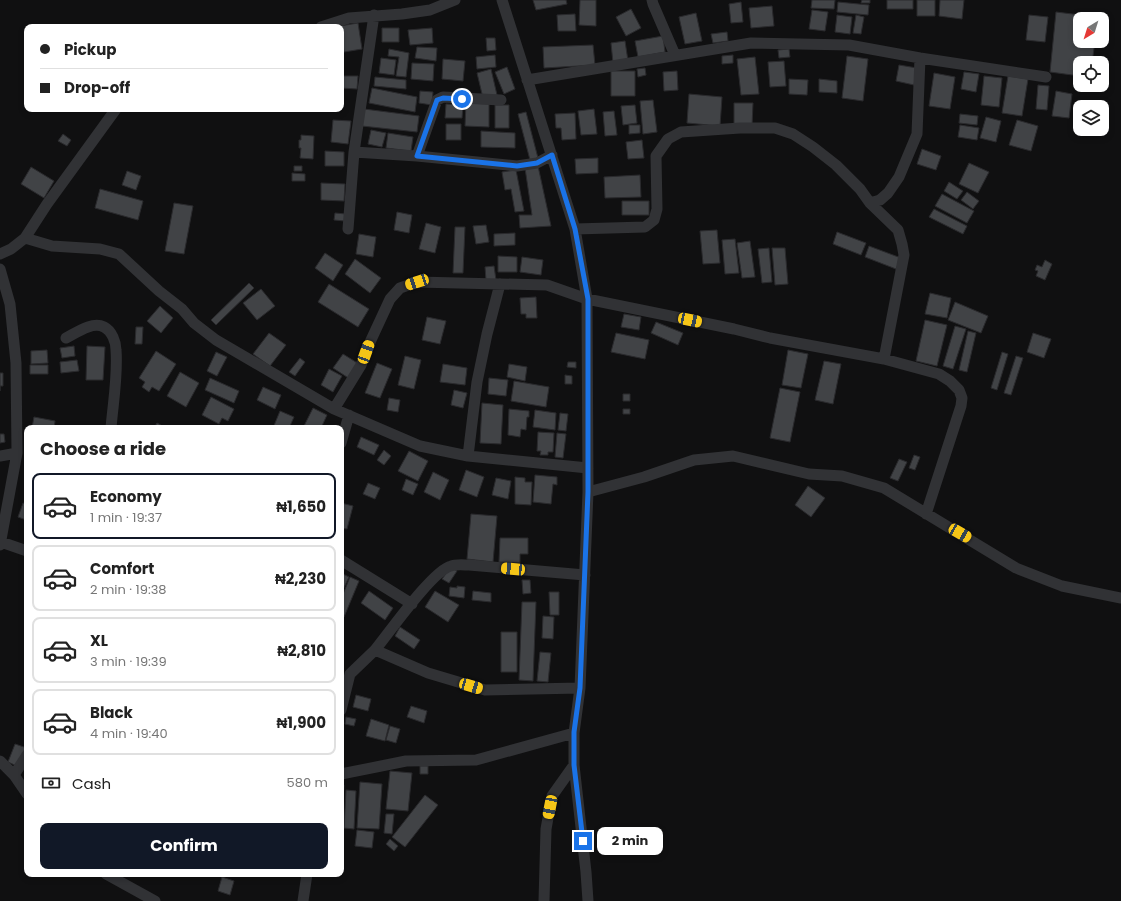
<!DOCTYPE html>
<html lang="en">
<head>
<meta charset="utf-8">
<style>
	body { margin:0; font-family:Poppins,sans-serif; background:#f6f6f6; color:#222; height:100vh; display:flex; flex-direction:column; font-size:15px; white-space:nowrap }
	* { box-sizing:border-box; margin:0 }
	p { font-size:13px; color:#767676 }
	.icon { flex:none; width:22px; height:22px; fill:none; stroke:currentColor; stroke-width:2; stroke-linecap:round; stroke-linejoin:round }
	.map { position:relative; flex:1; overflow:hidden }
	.details { position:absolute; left:24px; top:425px; width:320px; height:452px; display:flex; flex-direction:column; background:#fff; border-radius:8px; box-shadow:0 2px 6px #0003 }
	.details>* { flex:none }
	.banner { position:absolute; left:24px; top:24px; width:320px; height:88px; border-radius:8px; box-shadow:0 2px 6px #0003; display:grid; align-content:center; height:88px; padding:0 16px; background:#fff }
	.needle { width:26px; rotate:218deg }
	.tools { position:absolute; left:1073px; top:12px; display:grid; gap:8px }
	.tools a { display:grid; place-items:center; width:36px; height:36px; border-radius:8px; background:#fff; box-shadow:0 2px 6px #0003; font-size:20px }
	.end { position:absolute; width:18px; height:18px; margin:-9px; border:5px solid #1a73e8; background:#fff; box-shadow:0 0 0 2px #fff }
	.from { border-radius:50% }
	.bubble { position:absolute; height:28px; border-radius:8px; background:#fff; box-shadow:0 2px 6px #0003; font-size:13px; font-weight:700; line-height:28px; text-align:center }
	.car { position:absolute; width:12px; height:24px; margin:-12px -6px; border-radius:5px; box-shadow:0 0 3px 1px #0007; background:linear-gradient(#f5c518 24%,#345 0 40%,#f5c518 0 76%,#345 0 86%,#f5c518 0) }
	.banner b { display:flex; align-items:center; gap:14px; height:38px; font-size:15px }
	.banner b+b { border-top:1px solid #e0e0e0 }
	.banner i { width:10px; height:10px; background:#222 }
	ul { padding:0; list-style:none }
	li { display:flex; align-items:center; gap:12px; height:66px; margin:0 8px 6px; padding:0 8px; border:2px solid #e0e0e0; border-radius:8px }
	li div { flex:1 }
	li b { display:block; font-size:15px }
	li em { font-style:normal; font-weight:700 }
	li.current { border-color:#111827 }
	li>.icon { width:36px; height:36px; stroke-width:1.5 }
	h2 { padding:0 16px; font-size:18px; line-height:48px }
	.pay { display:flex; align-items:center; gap:10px; height:44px; padding:0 16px; font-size:15px }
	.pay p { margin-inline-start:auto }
	.action { display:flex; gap:8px; margin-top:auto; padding:8px 16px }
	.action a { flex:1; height:46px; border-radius:8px; background:#111827; color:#fff; font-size:16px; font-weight:700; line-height:46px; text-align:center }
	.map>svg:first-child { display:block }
	.building { fill:#414346; stroke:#2a2a2d }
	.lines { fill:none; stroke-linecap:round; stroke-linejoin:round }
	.minor { stroke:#313235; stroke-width:11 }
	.route { stroke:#1a73e8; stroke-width:5 }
</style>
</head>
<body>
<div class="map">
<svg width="1121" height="901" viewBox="0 0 1121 901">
	<rect width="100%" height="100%" fill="#101011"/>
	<path class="building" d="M533,0H566L567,4L536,10Z
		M580,0H596V26L579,25Z
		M812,0H835L834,9L811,8Z
		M862,0H870V3H861Z
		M887,0H913V9H887Z
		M917,0H935V16H917Z
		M940,0H964L962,19L939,16Z
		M741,2L743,22L731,23L729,4Z
		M838,2L869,5L868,15L837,12Z
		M772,6L774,26L751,28L749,8Z
		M631,9L641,28L626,36L616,17Z
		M812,10L828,12L825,31L809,29Z
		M1056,12L1097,17V19H1080V41H1095L1092,63H1080V76L1050,72Z
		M696,13L702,41L685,44L679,17Z
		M575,14L576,31H558L557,15Z
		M837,15L852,17L850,34L835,32Z
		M856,15L864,17L861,34L853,33Z
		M1029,15L1048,17L1045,42L1026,40Z
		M358,23L362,49L344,52L341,27L340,26Z
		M382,28H399V42H382Z
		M432,28L433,43L410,45L408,30Z
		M727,32L728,41L713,43L711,34Z
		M663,36L665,52L638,57L635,41Z
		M486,38H495L496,50L487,51Z
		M625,41L628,61L613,63L611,43Z
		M593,45L595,65L544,68L543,47Z
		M417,47L437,48L436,61L415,58Z
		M389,49L409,53L406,77L396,76L399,57L388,56Z
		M789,49L790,57L779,58L778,50Z
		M495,55L496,67L477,69L476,57Z
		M733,55V63L722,64V56Z
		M847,56L868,59L863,101L842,98Z
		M755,57L759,94L741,95L737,59Z
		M381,58L396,60L394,75L379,73Z
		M443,59L465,61L463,81L442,79Z
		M784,61L786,86L770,87L768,62Z
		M412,63L434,64L433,81L411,79Z
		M899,65L917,68L914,85L896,81Z
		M507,67L515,89L504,94L495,72Z
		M645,68L646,75L638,77L637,69Z
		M491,69L497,95L483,98L477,73Z
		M611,71H635V96H611Z
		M677,71L678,90L664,91L663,72Z
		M964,72L979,74L976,92L961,89Z
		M934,73L955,77L950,109L929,106Z
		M341,76H358L357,89L341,88Z
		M984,76L1002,78L999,107L981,105Z
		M1008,76L1028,79L1022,116L1002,113Z
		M375,77L406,80V89L374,86Z
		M789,79L808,80L807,95L789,94Z
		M819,79L837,81V93L819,92Z
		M1038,85L1049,86L1047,110L1036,109Z
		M372,88L417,97L415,112L369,103Z
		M420,91L433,92L432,105L419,103Z
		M1056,91L1072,94L1069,118L1052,116Z
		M689,94L722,97L720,126L687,123Z
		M653,100L657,132L643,134L640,101Z
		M466,103L489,104V127L465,126Z
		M734,103H753L752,126L734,125Z
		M446,104L463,105L462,118H445Z
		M495,105H509V128H495Z
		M635,105L637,123L623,125L621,106Z
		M364,109L419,116L417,132L362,126Z
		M594,109L597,134L581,135L578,111Z
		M614,111L617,135L605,136L603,112Z
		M526,112L538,158L530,160L518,114Z
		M575,113L576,139L562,140L561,128H556L555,114Z
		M960,114L978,116L977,125L959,123Z
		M986,117L1001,121L996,142L980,138Z
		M333,120L351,121L348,144L331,142Z
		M1017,120L1038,126L1031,151L1009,145Z
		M446,124H461V140H446Z
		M629,125H640V133L629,134Z
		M960,125L979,128L977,140L958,137Z
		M371,130L386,133L382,147L368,144Z
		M481,131L515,133V148L481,147Z
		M388,133L413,137L411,151L386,148Z
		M63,134L71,140L67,146L58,141Z
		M301,135L314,136L313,159L300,158L301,148H299V140H301Z
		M642,140L644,158L628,159L626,142Z
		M922,149L941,156L936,170L917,164Z
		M325,151L344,152V166H325Z
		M598,158V173L576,174L575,159Z
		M969,163L989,172L978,193L959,184Z
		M294,166H302V171H294Z
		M538,166L551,226L520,228L519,215H532L525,168Z
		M31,167L54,181L44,198L21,184Z
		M516,170L524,211L515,212L511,189L505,190L502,172Z
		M127,171L141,176L136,190L122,185Z
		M292,173L305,174V181H292Z
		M640,175L641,197L605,198L604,177Z
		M949,182L963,191L957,199L944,191Z
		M321,183L345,184L344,201L321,200Z
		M100,189L143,201L138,220L95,208Z
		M967,192L979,201L973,209L961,200Z
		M942,194L974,211L967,223L935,206Z
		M622,201H649V215H622Z
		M174,203L193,206L184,254L165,251Z
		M934,209L967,226L963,234L929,217Z
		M397,212L412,215L409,233L394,230Z
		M335,213L346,214L345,221L334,220Z
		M426,223L441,227L435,253L419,249Z
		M486,225L489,242L476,244L473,226Z
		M455,227H465L463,273H453Z
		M717,230L720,263L703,264L700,231Z
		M837,232L866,243L861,255L833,244Z
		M515,233V245L494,246V234Z
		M359,234L376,237L373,257L356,254Z
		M735,239L739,273L725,274L722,240Z
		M750,241L755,277L742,278L737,243Z
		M869,246L901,258L896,269L865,257Z
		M769,248L772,282L762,283L758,249Z
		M772,248H785L788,284L775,285Z
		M325,253L343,265L333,281L315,268Z
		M498,256L517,257V272H498Z
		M522,257L543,260L541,275L520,272Z
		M355,259L381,278L370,293L345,274Z
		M1045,260L1052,264L1045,280L1036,276L1038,271L1035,270L1037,265L1042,267Z
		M494,266L496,280H486L485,267Z
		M249,283L254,288L216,325L211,320Z
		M329,284L369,309L358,327L318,302Z
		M261,289L275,306L257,320L243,303Z
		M930,293L951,298L947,318L925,314Z
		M536,297L537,318H526V314H521L520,298Z
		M955,302L988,316L981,333L948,320Z
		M160,306L173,318L161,333L147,321Z
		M624,314L641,317L639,330L621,327Z
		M427,317L446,321L440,344L422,340Z
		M925,320L947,325L937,366L916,361Z
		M656,322L683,333L678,345L651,333Z
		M955,326L966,329L953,369L943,366Z
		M136,327H143L142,344H135Z
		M968,331L976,333L967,372L959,370Z
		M269,333L286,345L270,366L253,354Z
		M616,333L649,340L645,359L611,352Z
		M1033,333L1051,339L1044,358L1027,352Z
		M74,346L75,356L62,358L60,348Z
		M87,346L105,347L103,380H86Z
		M47,350L48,363L31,364V351Z
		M788,350L808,354L801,388L782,385Z
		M156,351L176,364L159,391L152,387L149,392L142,387L145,382L139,378Z
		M216,352L227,357L217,376L207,371Z
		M1002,352L1008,354L997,390L991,388Z
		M343,354L359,364L350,379L333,368Z
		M405,356L421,360L414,389L398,385Z
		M1016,356L1023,358L1011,395L1004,393Z
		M300,358L305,362L295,376L289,372Z
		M77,360L79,371L61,373L60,362Z
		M824,361L841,364L833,404L815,400Z
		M568,362H576V368L567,367Z
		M377,363L392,369L380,398L365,393Z
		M443,364L467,368L465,385L440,382Z
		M509,364L527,367L525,381L507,377Z
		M30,365H48V374H30Z
		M329,369L342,376L333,392L321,385Z
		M180,372L199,383L186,407L167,396Z
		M0,373H3V386H0V391Z
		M565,375L572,376V384H565Z
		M210,378L239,391L234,403L205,390Z
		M489,378L508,380L506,396L488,394Z
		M514,381L549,387L546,407L511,401Z
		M263,387L281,395L275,409L257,400Z
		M780,388L800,392L790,442L770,438Z
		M454,390L467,393L463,408L451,405Z
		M623,394H630V401H623Z
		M211,397L234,409L228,421L222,418L219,424L202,415Z
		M389,398L400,400L398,412L387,410Z
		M482,403L503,405L501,444L480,443Z
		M313,408L327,415L321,428H303Z
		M509,409L529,411V417H527L526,430L521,429L520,437L508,435Z
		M623,409H630V414H623Z
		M535,410L556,413L555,430L533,427Z
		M280,411L294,417L289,428H273Z
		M560,413L568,414L566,431L558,430Z
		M34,417L55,421L54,428H32Z
		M157,423L166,428H154Z
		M538,432L554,433L553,452H548V455H540L541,451H537Z
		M557,433L566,434L563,458L555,457Z
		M0,434H4L5,442L0,443Z
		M361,437L379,445L374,455L357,447Z
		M384,450L391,456L384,465L377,460Z
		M409,451L428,461L418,481L398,471Z
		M914,455L920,457L915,470L909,468Z
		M899,459L907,462L898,481L890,478Z
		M466,470L484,477L477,497L459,490Z
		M433,472L449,480L440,500L424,492Z
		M535,475L557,477V485L553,484L551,504L533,502Z
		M515,477L525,478V482H532L531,505L515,504Z
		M496,478L511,481L508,499L492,495Z
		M406,479L418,484L413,495L402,490Z
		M368,483L380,488L375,499L363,494Z
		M808,486L825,498L811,517L795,505Z
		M23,503L27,504L26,520L18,517Z
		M341,503L353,506L347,529L341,528Z
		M471,514L497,516L493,562L467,559Z
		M500,538H528V554H520V563L499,562Z
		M451,567L457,571L449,583L442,579Z
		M341,573L349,577L341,594Z
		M350,577L359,581L344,617L341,616V599Z
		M522,580H530L531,593L523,594Z
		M457,586L465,587L464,598L449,596L450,587L457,588Z
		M369,591L393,608L385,620L361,603Z
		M435,591L459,605L448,622L425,607Z
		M473,591L491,593V602L472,600Z
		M549,592H559V615H550Z
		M522,602H536L533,681L519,680Z
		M543,616L554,617L553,639L542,638Z
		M400,627L420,640L414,649L395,636Z
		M501,632H517V672H501Z
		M540,652L551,653L548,682L537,681Z
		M356,695L371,699L368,711L353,707Z
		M411,706L427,711L424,723L407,717Z
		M346,717L356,719L354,726L345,724Z
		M371,719L389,725L385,741L366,736Z
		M390,726L400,729L396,743L386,740Z
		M15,744L27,748L19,767L8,762Z
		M420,766H428V774H420Z
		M390,771L412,773L408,811L386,809Z
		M360,782L382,784L379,829L357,828Z
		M341,785H344L341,825Z
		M346,790L356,791L354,829L344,828Z
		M425,795L438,805L405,847L392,837Z
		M386,814H394L392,834L384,833Z
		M357,830L374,832L372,848L355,846Z
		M390,839L398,846L394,851L386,844Z
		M222,877L234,881L230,895L218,891Z"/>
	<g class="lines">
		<path class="minor" d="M502,0L575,229L587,299L588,492L580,688L574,733V765L586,872L588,901
			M652,0L653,4L675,55
			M321,27L349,18L402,14L430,10L455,0
			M527,80L751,43L849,45L920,58L1046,77
			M354,152L417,156L517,166L537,163L552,155
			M417,156L437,100L443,97L501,100
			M870,203L880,200L888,193L899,177L917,134L920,58
			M348,229L354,152L374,15
			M575,229L645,227L654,220L657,209L656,156L668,139L681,132L740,128H775L793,134L813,147L836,165L860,189L870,203L898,230L902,244L904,255L884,359
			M25,238L52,246L100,249L119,254L159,291L182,309L194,323L216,340L334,409L420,446L468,456L588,468
			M0,254L11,249L25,238L47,204L116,109
			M0,269L10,304L16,363L17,453L0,545
			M66,338C76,333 92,321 104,327C112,331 116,342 116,350C118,376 113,403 111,428
			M334,409L361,365L371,340L390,299L400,288L417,282L547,285L587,299L734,329L770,338L884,359L939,374L950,381L959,390L962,398L961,406L926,514
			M341,443L349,415
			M0,456L17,453
			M468,456L477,382L487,334L500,284
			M588,492L644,477L694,460L733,456L809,474L842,476L884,488L1016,568L1062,586L1121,598
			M1,542L27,551
			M341,560L412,604
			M375,650C389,633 433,570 451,566C456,564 464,565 469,565L585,575
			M341,710L350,674L375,650L428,673L485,690L580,688
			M0,761L14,775L27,794
			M341,774L406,761L476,760L574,733
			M14,775L27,755
			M106,874L155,901
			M303,901L307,874
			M544,901L546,829L552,796L574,765"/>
	</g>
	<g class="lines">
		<path class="route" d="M462,99L443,98L437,100L417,156L517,166L537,163L552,155L575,229L588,299V492L580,688L574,732V765L583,841"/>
	</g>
</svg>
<div class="tools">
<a><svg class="needle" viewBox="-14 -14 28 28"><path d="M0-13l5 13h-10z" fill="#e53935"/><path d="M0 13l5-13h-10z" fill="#767676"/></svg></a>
<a><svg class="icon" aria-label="locate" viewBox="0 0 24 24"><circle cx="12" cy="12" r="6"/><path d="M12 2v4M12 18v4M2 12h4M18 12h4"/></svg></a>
<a><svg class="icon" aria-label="layers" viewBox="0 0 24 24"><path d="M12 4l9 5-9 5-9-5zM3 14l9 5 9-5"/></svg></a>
</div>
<i class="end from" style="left:462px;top:99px"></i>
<i class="end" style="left:583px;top:841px"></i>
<div class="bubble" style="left:597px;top:827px;width:66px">2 min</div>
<i class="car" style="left:417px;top:282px;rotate:252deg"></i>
<i class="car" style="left:690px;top:320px;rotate:102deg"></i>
<i class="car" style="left:366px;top:352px;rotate:20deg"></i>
<i class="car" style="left:960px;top:533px;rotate:120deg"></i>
<i class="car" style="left:513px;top:569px;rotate:275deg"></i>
<i class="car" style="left:471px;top:686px;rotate:106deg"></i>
<i class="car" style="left:550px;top:807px;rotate:191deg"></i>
<div class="banner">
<b><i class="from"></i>Pickup</b>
<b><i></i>Drop-off</b>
</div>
<section class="details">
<h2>Choose a ride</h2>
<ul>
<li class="current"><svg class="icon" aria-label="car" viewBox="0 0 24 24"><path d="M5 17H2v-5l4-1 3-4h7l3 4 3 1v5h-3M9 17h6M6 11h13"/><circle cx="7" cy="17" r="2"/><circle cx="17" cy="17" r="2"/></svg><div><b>Economy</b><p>1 min · 19:37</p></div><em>₦1,650</em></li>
<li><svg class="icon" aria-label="car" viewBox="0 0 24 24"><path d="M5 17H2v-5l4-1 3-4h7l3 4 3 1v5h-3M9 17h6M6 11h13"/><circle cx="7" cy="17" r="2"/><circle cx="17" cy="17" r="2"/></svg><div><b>Comfort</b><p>2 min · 19:38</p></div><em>₦2,230</em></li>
<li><svg class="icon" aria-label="car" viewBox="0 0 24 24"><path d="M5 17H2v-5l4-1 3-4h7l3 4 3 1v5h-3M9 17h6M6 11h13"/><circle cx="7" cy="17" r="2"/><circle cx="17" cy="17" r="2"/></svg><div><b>XL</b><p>3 min · 19:39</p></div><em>₦2,810</em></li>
<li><svg class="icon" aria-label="car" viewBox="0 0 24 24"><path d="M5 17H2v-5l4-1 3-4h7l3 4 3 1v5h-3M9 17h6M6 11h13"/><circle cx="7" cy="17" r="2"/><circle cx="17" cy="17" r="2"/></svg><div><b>Black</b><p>4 min · 19:40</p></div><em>₦1,900</em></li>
</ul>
<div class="pay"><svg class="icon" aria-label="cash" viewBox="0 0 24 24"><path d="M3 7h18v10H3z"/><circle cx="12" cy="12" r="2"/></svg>Cash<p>580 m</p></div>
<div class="action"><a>Confirm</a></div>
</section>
</div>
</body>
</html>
